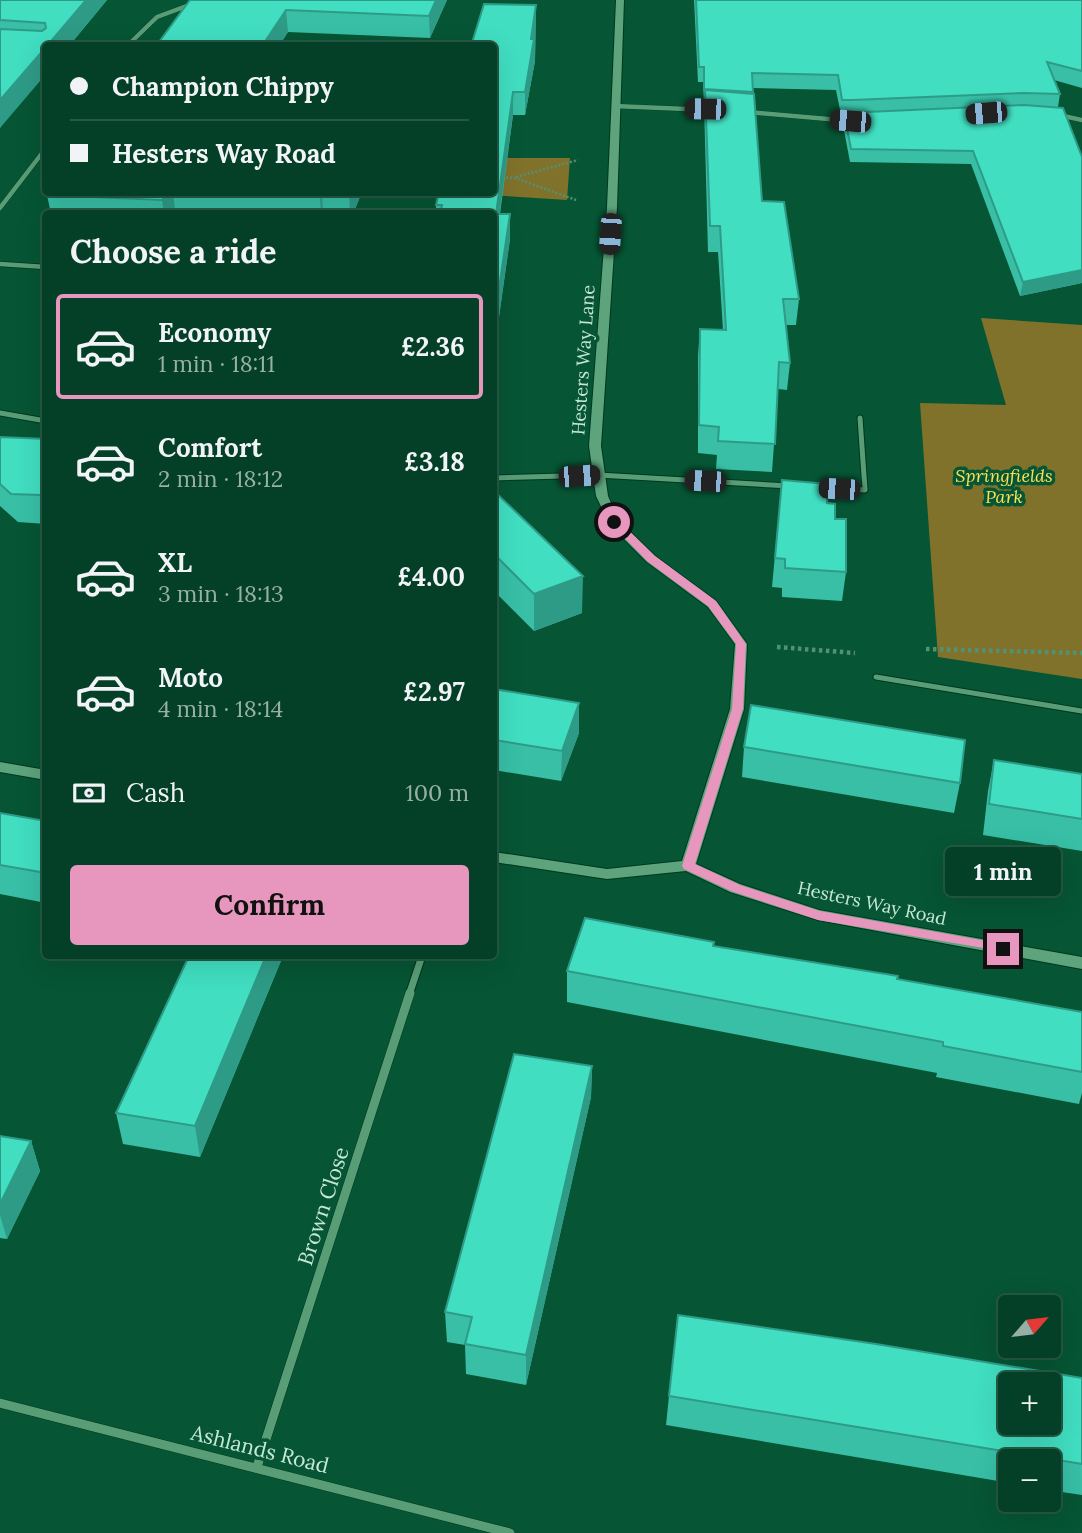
<!DOCTYPE html>
<html lang="en">
<head>
<meta charset="utf-8">
<style>
	body { margin:0; font-family:Lora,serif; background:#0d472f; color:#f1f3f6; height:100vh; display:flex; flex-direction:column; font-size:26px; white-space:nowrap }
	* { box-sizing:border-box; margin:0 }
	p { font-size:23px; color:#97afa7 }
	.icon { flex:none; width:38px; height:38px; fill:none; stroke:currentColor; stroke-width:2; stroke-linecap:round; stroke-linejoin:round }
	.map { position:relative; flex:1; overflow:hidden }
	.side { position:absolute; left:42px; top:210px; width:455px; height:749px; display:flex; flex-direction:column; background:#044027; border-radius:7px; box-shadow:0 7px 28px #0002,0 0 0 2px #255944 }
	.side>* { flex:none }
	.top-card { position:absolute; left:42px; top:42px; width:455px; height:154px; border-radius:7px; box-shadow:0 7px 28px #0002,0 0 0 2px #255944; display:grid; align-content:center; height:154px; padding:0 28px; background:#044027 }
	.needle { width:46px; rotate:62deg }
	.tools { position:absolute; left:998px; top:1295px; display:grid; gap:14px }
	.tools a { display:grid; place-items:center; width:63px; height:63px; border-radius:7px; background:#044027; box-shadow:0 7px 28px #0002,0 0 0 2px #255944; font-size:35px }
	.end { position:absolute; width:32px; height:32px; margin:-16px; border:9px solid #e797bd; background:#111; box-shadow:0 0 0 4px #111 }
	.from { border-radius:50% }
	.bubble { position:absolute; height:49px; border-radius:7px; background:#044027; box-shadow:0 7px 28px #0002,0 0 0 2px #255944; font-size:23px; font-weight:700; line-height:49px; text-align:center }
	.car { position:absolute; width:21px; height:42px; margin:-21px -10px; border-radius:9px; box-shadow:0 0 5px 2px #0007; background:linear-gradient(#222 24%,#8ab4d8 0 40%,#222 0 76%,#8ab4d8 0 86%,#222 0) }
	.top-card b { display:flex; align-items:center; gap:24px; height:66px; font-size:26px }
	.top-card b+b { border-top:2px solid #255944 }
	.top-card i { width:18px; height:18px; background:#f1f3f6 }
	ul { padding:0; list-style:none }
	li { display:flex; align-items:center; gap:21px; height:105px; margin:0 14px 10px; padding:0 14px; border:4px solid transparent; border-radius:7px }
	li div { flex:1 }
	li b { display:block; font-size:26px }
	li em { font-style:normal; font-weight:700 }
	li.selected { border-color:#e797bd }
	li>.icon { width:63px; height:63px; stroke-width:1.5 }
	h2 { padding:0 28px; font-size:32px; line-height:84px }
	.pay { display:flex; align-items:center; gap:18px; height:77px; padding:0 28px; font-size:26px }
	.pay p { margin-inline-start:auto }
	.primary-button { display:flex; gap:14px; margin-top:auto; padding:14px 28px }
	.primary-button a { flex:1; height:80px; border-radius:7px; background:#e797bd; color:#111; font-size:28px; font-weight:700; line-height:80px; text-align:center }
	.map>svg:first-child { display:block }
	.green { fill:#80722b }
	.lines { fill:none; stroke-linecap:round; stroke-linejoin:round }
	.lane-far1-casing { stroke:#00381f; stroke-width:6 }
	.lane-casing { stroke:#00381f; stroke-width:7 }
	.street-far3-casing { stroke:#00381f; stroke-width:5 }
	.street-far2-casing { stroke:#00381f; stroke-width:7 }
	.street-far1-casing { stroke:#00381f; stroke-width:9 }
	.street-casing { stroke:#00381f; stroke-width:10 }
	.secondary-casing { stroke:#00381f; stroke-width:2 }
	.path-far1 { stroke:#549174; stroke-width:2.5; stroke-dasharray:2 2; stroke-linecap:butt }
	.path { stroke:#549174; stroke-width:4.5; stroke-dasharray:3.5 3.5; stroke-linecap:butt }
	.lane-far1 { stroke:#599d77; stroke-width:4.5 }
	.lane { stroke:#599d77; stroke-width:5 }
	.street-far3 { stroke:#599d77; stroke-width:4.5 }
	.street-far2 { stroke:#599d77; stroke-width:5 }
	.street-far1 { stroke:#599d77; stroke-width:7 }
	.street { stroke:#599d77; stroke-width:9 }
	.secondary { fill:#5da37c; fill-rule:evenodd }
	.wall { fill:#38bfa6 }
	.shaded-wall { fill:#2e9b87 }
	.building { fill:#41dec1; stroke:#2e9b87; stroke-width:2; fill-rule:evenodd }
	.route { fill:#e797bd }
	.labels { text-anchor:middle; dominant-baseline:central; stroke-width:7; stroke-linejoin:round; paint-order:stroke }
	.street-label { font-size:18px; fill:#c6e8d2; stroke:#065534 }
	.park-label { font-size:18px; font-style:italic; fill:#fde153; stroke:#065534 }
	.near-street-label { font-size:21px; fill:#c6e8d2; stroke:#065534 }
</style>
</head>
<body>
<div class="map">
<svg width="1082" height="1533" viewBox="0 0 1082 1533">
	<rect width="100%" height="100%" fill="#065534"/>
	<path class="green" d="M494,158H570L567,200L459,193L494,192Z
		M981,318L1082,325V679L938,657L920,403L1006,405Z"/>
	<g class="lines">
		<g class="lane-far1-casing">
			<path id="lane-far1" d="M0,264L46,267"/>
		</g>
		<g class="lane-casing">
			<path id="lane" d="M876,677L1082,711"/>
		</g>
		<g class="street-far3-casing">
			<path id="street-far3" d="M127,46L157,17L203,0
				M614,106L711,110
				M748,112L851,121
				M1059,115L1082,120
				M0,208L46,148"/>
		</g>
		<g class="street-far2-casing">
			<path id="street-far2" d="M0,413L46,421
				M494,478L598,475L790,486
				M819,488L865,490L860,418"/>
		</g>
		<g class="street-far1-casing">
			<path id="street-far1" d="M409,995L422,956"/>
		</g>
		<g class="street-casing">
			<path id="street" d="M0,1403L510,1533
				M257,1467L410,993"/>
		</g>
		<g class="secondary-casing">
			<path id="secondary" d="M616,0H624L617,207L601,446L608,496L619,521L655,556L716,601L747,644L744,709L696,864L740,884L819,910L1082,957V969L818,920L730,892L686,871L607,879L494,862V852L607,869L682,861L730,709L735,644L708,607L647,562L610,525L596,496L589,446L607,207Z
				M0,762L46,770V780L0,772Z"/>
		</g>
		<path class="path-far1" d="M494,177L515,178L576,200
			M516,177L578,160"/>
		<path class="path" d="M777,647L855,653
			M926,649L1082,653"/>
		<use href="#lane-far1" class="lane-far1"/>
		<use href="#lane" class="lane"/>
		<use href="#street-far3" class="street-far3"/>
		<use href="#street-far2" class="street-far2"/>
		<use href="#street-far1" class="street-far1"/>
		<use href="#street" class="street"/>
		<use href="#secondary" class="secondary"/>
	</g>
	<path class="wall" d="M0,0H107L69,46H46L0,128Z
		M190,0H447L430,38L288,32L279,46H156Z
		M694,0H1082V88L1054,80L1060,94L1058,107L1082,157V283L1020,296L971,164L850,162L843,125L844,116L841,115L836,90L752,88L762,201L799,299L796,325H786L790,363L787,390L778,389L772,472L716,469L717,455L698,453V356L700,329L723,330L718,252H708L704,104L703,82H698Z
		M536,5L535,61L525,115H513L500,214L510,239L494,352V214H436V205L494,46Z
		M49,192H362L353,214H260L175,210L173,214H51L47,195Z
		M0,437L46,439V524L18,522L0,506Z
		M782,480L827,503L835,519L846,572L842,601L782,597V588L772,587Z
		M494,491L582,613L534,631L494,591Z
		M494,689L579,733L561,781L494,770Z
		M744,747L960,783L954,813L742,777Z
		M994,760L1082,774V851L983,835L988,791Z
		M0,813L46,821V903L0,894Z
		M714,946L1082,1012V1093L1079,1104L936,1077L937,1073L567,1002V971Z
		M189,956H283L200,1157L123,1144L116,1113Z
		M592,1066L591,1097L526,1385L466,1374L465,1345L447,1342L445,1312Z
		M0,1136L31,1141L40,1171L7,1239L0,1238Z
		M1082,1378V1495L1048,1490V1461H1010V1483L666,1425L669,1396Z"/>
	<path class="shaded-wall" d="M86,0H107L69,46H47Z
		M436,0H447L430,38L429,16Z
		M536,5L535,61L525,115V92Z
		M286,10L288,32L279,46H262Z
		M46,47V74L0,128V100Z
		M513,92V115L496,239V214Z
		M167,192H173L175,210L173,214H164L162,200Z
		M322,192L323,214H321L320,196Z
		M349,192H362L353,214H350Z
		M510,214V239L494,352V322Z
		M1082,270V283L1020,296L1023,282Z
		M46,487V520L41,495Z
		M583,576L582,613L534,631V594Z
		M579,703V733L561,781L562,751Z
		M266,956H283L200,1157L195,1126Z
		M592,1066L591,1097L526,1385V1355Z
		M31,1141L40,1171L7,1239L0,1215V1204Z"/>
	<path class="building" d="M0,0H86L47,46H46V47L0,100V29L42,31L46,28L45,23L0,20Z
		M190,0H436L429,16L286,10L262,46H156Z
		M696,0H1082V71L1047,62L1060,94L1024,93L852,100H842L838,75L752,73L753,92L704,89V67H699Z
		M484,4L536,5L531,39H534L525,92H513L496,214H510L494,322V214H440L442,205H436L439,192H494V46H471Z
		M705,90L754,94L762,201L784,202L799,299H783L790,363L779,362L775,444L718,441L719,427L699,425L700,329L726,330L720,226H710Z
		M1024,105L1063,108L1082,157V270L1023,282L973,151L851,149L844,113Z
		M49,192H167L162,200L47,195Z
		M269,192H322L320,196Z
		M0,437L46,439V487L41,495L11,494L0,484Z
		M782,480L827,484V503L835,504V519H846V572L785,568V559L775,558Z
		M494,491L583,576L534,594L494,554Z
		M494,689L579,703L562,751L494,740Z
		M751,705L965,740L960,783L744,747Z
		M994,760L1082,774V819L989,804Z
		M0,813L46,821V873L0,865Z
		M585,918L714,942L713,946L898,976L897,979L1082,1012V1072L943,1046V1042L567,971Z
		M189,956H266L195,1126L116,1113Z
		M514,1054L592,1066L526,1355L465,1344L472,1317L445,1312Z
		M0,1136L31,1141L0,1204Z
		M678,1315L876,1344L1082,1378V1464L669,1396ZM1010,1384H1048V1423H1010Z"/>
	<path class="route" d="M611,520H618L655,556L716,601L746,644L743,709L695,864L740,885L820,911L1003,944L1007,946V952L818,920L731,891L684,869L682,866L732,709L736,644L708,606L647,561L611,524Z"/>
	<g class="labels">
		<g class="street-label">
			<text transform="translate(583 360) rotate(-86)">Hesters Way Lane</text>
			<text transform="translate(872 903) rotate(12)">Hesters Way Road</text>
		</g>
		<g class="park-label">
			<text x="1004" y="475">Springfields<tspan x="1004" dy="21">Park</tspan></text>
		</g>
		<g class="near-street-label">
			<text transform="translate(323 1206) rotate(-72)">Brown Close</text>
			<text transform="translate(260 1449) rotate(14)">Ashlands Road</text>
		</g>
	</g>
</svg>
<div class="tools">
<a><svg class="needle" viewBox="-14 -14 28 28"><path d="M0-13l5 13h-10z" fill="#e53935"/><path d="M0 13l5-13h-10z" fill="#97afa7"/></svg></a>
<a>+</a>
<a>−</a>
</div>
<i class="end from" style="left:614px;top:522px"></i>
<i class="end" style="left:1003px;top:949px"></i>
<div class="bubble" style="left:945px;top:847px;width:116px">1 min</div>
<i class="car" style="left:705px;top:109px;rotate:271deg"></i>
<i class="car" style="left:986px;top:113px;rotate:265deg"></i>
<i class="car" style="left:850px;top:121px;rotate:275deg"></i>
<i class="car" style="left:610px;top:234px;rotate:184deg"></i>
<i class="car" style="left:579px;top:476px;rotate:86deg"></i>
<i class="car" style="left:705px;top:481px;rotate:273deg"></i>
<i class="car" style="left:839px;top:489px;rotate:273deg"></i>
<div class="top-card">
<b><i class="from"></i>Champion Chippy</b>
<b><i></i>Hesters Way Road</b>
</div>
<section class="side">
<h2>Choose a ride</h2>
<ul>
<li class="selected"><svg class="icon" aria-label="car" viewBox="0 0 24 24"><path d="M5 17H2v-5l4-1 3-4h7l3 4 3 1v5h-3M9 17h6M6 11h13"/><circle cx="7" cy="17" r="2"/><circle cx="17" cy="17" r="2"/></svg><div><b>Economy</b><p>1 min · 18:11</p></div><em>£2.36</em></li>
<li><svg class="icon" aria-label="car" viewBox="0 0 24 24"><path d="M5 17H2v-5l4-1 3-4h7l3 4 3 1v5h-3M9 17h6M6 11h13"/><circle cx="7" cy="17" r="2"/><circle cx="17" cy="17" r="2"/></svg><div><b>Comfort</b><p>2 min · 18:12</p></div><em>£3.18</em></li>
<li><svg class="icon" aria-label="car" viewBox="0 0 24 24"><path d="M5 17H2v-5l4-1 3-4h7l3 4 3 1v5h-3M9 17h6M6 11h13"/><circle cx="7" cy="17" r="2"/><circle cx="17" cy="17" r="2"/></svg><div><b>XL</b><p>3 min · 18:13</p></div><em>£4.00</em></li>
<li><svg class="icon" aria-label="car" viewBox="0 0 24 24"><path d="M5 17H2v-5l4-1 3-4h7l3 4 3 1v5h-3M9 17h6M6 11h13"/><circle cx="7" cy="17" r="2"/><circle cx="17" cy="17" r="2"/></svg><div><b>Moto</b><p>4 min · 18:14</p></div><em>£2.97</em></li>
</ul>
<div class="pay"><svg class="icon" aria-label="cash" viewBox="0 0 24 24"><path d="M3 7h18v10H3z"/><circle cx="12" cy="12" r="2"/></svg>Cash<p>100 m</p></div>
<div class="primary-button"><a>Confirm</a></div>
</section>
</div>
</body>
</html>
